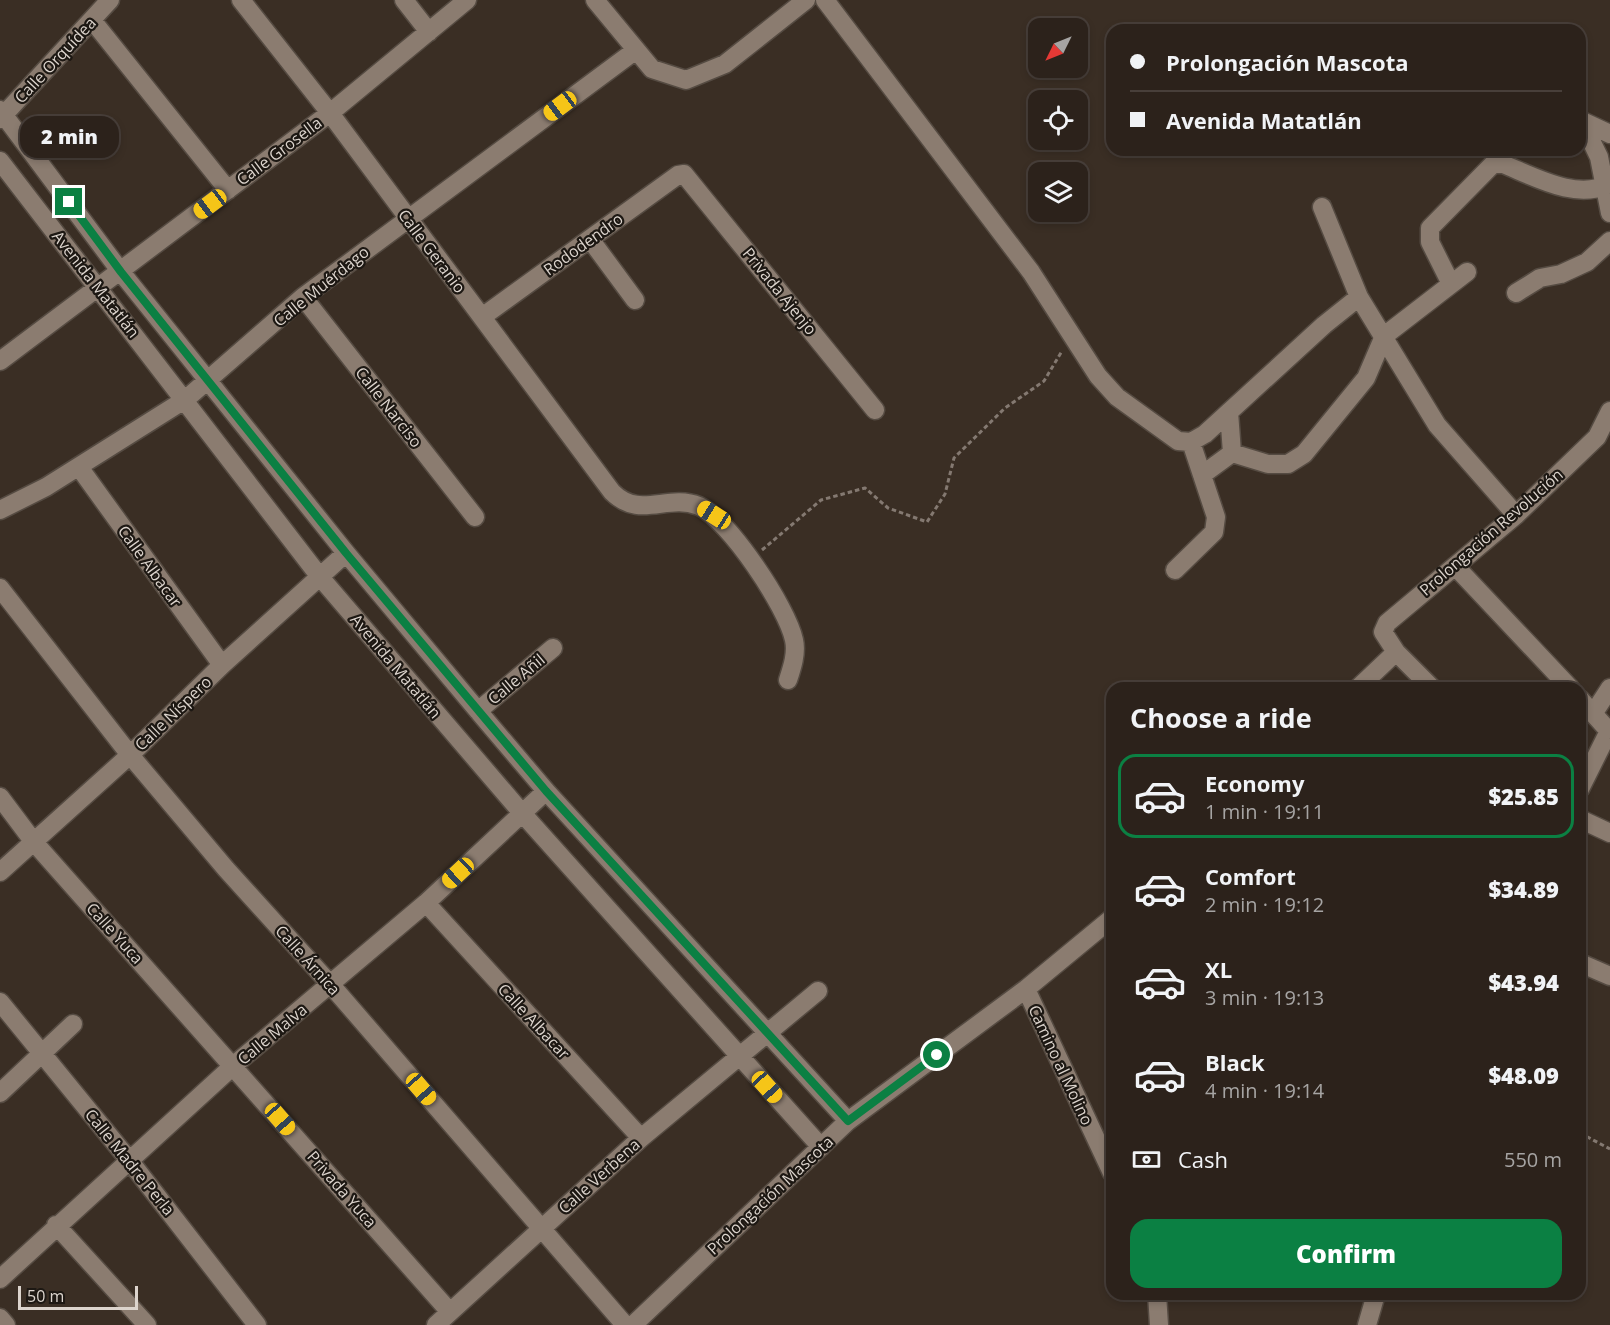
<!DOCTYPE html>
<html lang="en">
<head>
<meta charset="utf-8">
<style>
	body { margin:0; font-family:"Open Sans",sans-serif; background:#342a24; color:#f1f3f6; height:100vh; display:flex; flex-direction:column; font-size:22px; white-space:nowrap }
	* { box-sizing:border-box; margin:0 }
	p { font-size:20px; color:#a6a4a3 }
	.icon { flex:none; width:33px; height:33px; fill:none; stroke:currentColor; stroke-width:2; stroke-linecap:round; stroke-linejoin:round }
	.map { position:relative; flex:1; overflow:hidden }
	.drawer { position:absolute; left:1106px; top:682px; width:480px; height:618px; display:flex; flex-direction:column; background:#2c221b; border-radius:18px; box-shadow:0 3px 9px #0003,0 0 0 2px #483f3a }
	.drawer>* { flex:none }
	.hud { position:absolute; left:1106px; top:24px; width:480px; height:132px; border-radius:18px; box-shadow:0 3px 9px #0003,0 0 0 2px #483f3a; display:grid; align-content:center; height:132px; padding:0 24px; background:#2c221b }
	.needle { width:39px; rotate:227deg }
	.tools { position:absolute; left:1028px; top:18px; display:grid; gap:12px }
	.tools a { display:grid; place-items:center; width:60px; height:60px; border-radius:12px; background:#2c221b; box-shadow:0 3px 9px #0003,0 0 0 2px #483f3a; font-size:30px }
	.scale { position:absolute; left:18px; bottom:15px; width:120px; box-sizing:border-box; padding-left:6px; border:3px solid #dcd4cd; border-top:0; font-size:16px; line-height:21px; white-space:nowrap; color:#dcd4cd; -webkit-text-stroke:4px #1d1813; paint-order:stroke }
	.end { position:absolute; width:27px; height:27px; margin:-14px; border:8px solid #0b8043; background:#fff; box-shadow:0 0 0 3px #fff }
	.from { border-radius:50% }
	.bubble { position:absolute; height:42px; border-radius:18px; background:#2c221b; box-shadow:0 3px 9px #0003,0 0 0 2px #483f3a; font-size:20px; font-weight:800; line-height:42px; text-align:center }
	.car { position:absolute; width:18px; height:36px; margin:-18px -9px; border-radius:8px; box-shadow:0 0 4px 2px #0007; background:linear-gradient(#f5c518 24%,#345 0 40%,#f5c518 0 76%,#345 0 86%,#f5c518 0) }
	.hud b { display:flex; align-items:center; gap:21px; height:57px; font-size:22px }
	.hud b+b { border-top:2px solid #483f3a }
	.hud i { width:15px; height:15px; background:#f1f3f6 }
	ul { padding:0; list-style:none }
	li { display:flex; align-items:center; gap:18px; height:84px; margin:0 12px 9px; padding:0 12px; border:3px solid transparent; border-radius:18px }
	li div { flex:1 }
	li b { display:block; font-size:22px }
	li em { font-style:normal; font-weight:800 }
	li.on { border-color:#0b8043 }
	li>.icon { width:54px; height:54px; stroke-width:1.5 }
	h2 { padding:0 24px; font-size:27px; line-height:72px }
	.pay { display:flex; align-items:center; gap:15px; height:66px; padding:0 24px; font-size:22px }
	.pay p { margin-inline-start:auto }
	.cta { display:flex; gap:12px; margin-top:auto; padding:12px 24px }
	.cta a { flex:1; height:69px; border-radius:18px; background:#0b8043; color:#fff; font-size:24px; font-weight:800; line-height:69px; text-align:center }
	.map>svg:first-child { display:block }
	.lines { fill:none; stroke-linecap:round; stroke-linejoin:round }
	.minor-casing { stroke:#554b42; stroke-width:21 }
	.path { stroke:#847971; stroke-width:3; stroke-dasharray:4.5 3; stroke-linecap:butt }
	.minor { stroke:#8b7c70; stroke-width:18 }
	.route { stroke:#0b8043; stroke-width:8 }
	.labels { text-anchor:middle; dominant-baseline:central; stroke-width:4.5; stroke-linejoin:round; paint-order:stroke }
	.street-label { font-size:16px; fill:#dcd4cd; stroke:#1d1813 }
</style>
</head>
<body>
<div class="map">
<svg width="1610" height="1325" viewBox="0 0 1610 1325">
	<rect width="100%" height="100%" fill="#3a2e24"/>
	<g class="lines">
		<g class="minor-casing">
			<path id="minor" d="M241,0L330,113L612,492C640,520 667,493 699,506C729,520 787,607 794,640C797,653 792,668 788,680
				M404,0L429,32
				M595,0L652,69L686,80L725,64L806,0
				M825,0L1031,272L1098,376L1117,397L1178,441L1191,442L1205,434L1324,325L1359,297
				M92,20L228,190
				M0,110L121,272L346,553L484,718L546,791L848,1121
				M0,119L110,0
				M1580,120L1610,134
				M1582,122L1599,157L1610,213
				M0,161L320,577L522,813L821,1147
				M1322,207L1359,297L1437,425L1516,515
				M590,239L635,300
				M1451,284L1430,242V228L1493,164H1503C1533,176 1578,202 1610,183
				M1516,293L1540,278L1561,274L1587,262L1610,241
				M303,297L475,517
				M482,317L678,175L684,174L875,410
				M0,361L330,113L467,0
				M1232,453L1268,464H1288L1304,454L1366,378L1384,336L1467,272
				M79,467L222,665
				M1202,475L1232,453L1229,412
				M0,510L46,487L186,399L303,297L636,50
				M1455,566L1570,688
				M1175,570L1214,532L1216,517L1191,442
				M0,588L130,755L226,869L331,985L625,1325
				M1358,688L1396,652
				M1432,688L1396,652L1383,632L1387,623L1516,515L1597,437L1610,411
				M1580,699L1608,730
				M478,711L553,648
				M1593,714L1610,688
				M1580,789L1610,729
				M0,797L33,841L450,1312
				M1580,819L1610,833
				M0,872L130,755L222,665L346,553
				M426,903L641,1138
				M1580,963L1610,976
				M1026,989L1112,1173
				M0,1002L129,1160L257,1325
				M0,1093L73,1024
				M56,1225L147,1325
				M0,1279L233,1066L426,903L546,791
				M1157,1294L1159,1325
				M0,1318L6,1325
				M436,1325L641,1138L818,991
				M633,1325L848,1121L1026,989L1112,918
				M1367,1325L1376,1294"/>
		</g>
		<path class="path" d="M762,550L821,500L865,488L888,508L927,522L945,494L954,458L1005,408L1044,381L1062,351
			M1580,1133L1610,1149"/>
		<use href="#minor" class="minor"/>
	</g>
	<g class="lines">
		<path class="route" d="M69,202L121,272L346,553L546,791L848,1121L937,1055"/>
	</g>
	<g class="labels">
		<g class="street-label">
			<text transform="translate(55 60) rotate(-47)">Calle Orquídea</text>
			<text transform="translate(279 151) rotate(-37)">Calle Grosella</text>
			<text transform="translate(583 244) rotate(-36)">Rododendro</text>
			<text transform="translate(432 251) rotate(53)">Calle Geranio</text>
			<text transform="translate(96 284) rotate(52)">Avenida Matatlán</text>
			<text transform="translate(321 286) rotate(-39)">Calle Muérdago</text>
			<text transform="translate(780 291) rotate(51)">Privada Ajenjo</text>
			<text transform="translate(389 407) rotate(52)">Calle Narciso</text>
			<text transform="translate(1491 532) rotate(-41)">Prolongación Revolución</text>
			<text transform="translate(150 566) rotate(54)">Calle Albacar</text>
			<text transform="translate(396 666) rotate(50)">Avenida Matatlán</text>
			<text transform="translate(516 679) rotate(-40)">Calle Añil</text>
			<text transform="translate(173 713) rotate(-44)">Calle Níspero</text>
			<text transform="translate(115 933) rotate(48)">Calle Yuca</text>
			<text transform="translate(308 960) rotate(48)">Calle Árnica</text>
			<text transform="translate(534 1021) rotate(47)">Calle Albacar</text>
			<text transform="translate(272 1034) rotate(-40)">Calle Malva</text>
			<text transform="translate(1061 1065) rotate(65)">Camino al Molino</text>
			<text transform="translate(130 1162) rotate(51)">Calle Madre Perla</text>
			<text transform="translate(599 1176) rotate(-42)">Calle Verbena</text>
			<text transform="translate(342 1189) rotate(49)">Privada Yuca</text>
			<text transform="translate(770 1195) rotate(-43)">Prolongación Mascota</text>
		</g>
	</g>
</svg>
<div class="tools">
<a><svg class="needle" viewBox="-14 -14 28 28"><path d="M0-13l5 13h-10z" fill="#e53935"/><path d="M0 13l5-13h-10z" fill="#a6a4a3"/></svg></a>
<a><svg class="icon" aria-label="locate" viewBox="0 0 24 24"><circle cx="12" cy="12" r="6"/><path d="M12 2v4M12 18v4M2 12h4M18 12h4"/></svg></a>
<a><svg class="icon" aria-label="layers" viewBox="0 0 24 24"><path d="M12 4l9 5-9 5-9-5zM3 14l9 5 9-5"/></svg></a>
</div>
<div class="scale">50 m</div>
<i class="end from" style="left:937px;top:1055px"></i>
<i class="end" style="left:69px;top:202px"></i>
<div class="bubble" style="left:20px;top:116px;width:99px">2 min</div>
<i class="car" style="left:560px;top:106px;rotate:233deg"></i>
<i class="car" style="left:210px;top:204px;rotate:233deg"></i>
<i class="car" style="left:714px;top:515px;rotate:302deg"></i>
<i class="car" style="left:458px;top:873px;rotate:227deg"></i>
<i class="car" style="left:767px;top:1087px;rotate:138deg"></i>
<i class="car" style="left:421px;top:1089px;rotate:139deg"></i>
<i class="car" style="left:280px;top:1119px;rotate:139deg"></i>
<div class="hud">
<b><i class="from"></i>Prolongación Mascota</b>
<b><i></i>Avenida Matatlán</b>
</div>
<section class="drawer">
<h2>Choose a ride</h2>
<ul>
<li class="on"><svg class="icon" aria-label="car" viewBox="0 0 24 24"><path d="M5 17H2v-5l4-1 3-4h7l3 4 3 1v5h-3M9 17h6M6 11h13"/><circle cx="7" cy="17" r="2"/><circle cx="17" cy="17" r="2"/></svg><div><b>Economy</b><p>1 min · 19:11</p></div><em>$25.85</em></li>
<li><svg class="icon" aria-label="car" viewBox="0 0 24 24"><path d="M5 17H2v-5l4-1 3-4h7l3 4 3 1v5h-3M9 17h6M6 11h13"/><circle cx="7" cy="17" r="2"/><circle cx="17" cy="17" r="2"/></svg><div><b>Comfort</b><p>2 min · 19:12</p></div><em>$34.89</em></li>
<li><svg class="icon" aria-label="car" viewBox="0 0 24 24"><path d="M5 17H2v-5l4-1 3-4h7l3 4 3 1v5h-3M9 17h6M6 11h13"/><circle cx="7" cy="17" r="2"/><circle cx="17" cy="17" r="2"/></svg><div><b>XL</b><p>3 min · 19:13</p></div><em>$43.94</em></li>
<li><svg class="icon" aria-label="car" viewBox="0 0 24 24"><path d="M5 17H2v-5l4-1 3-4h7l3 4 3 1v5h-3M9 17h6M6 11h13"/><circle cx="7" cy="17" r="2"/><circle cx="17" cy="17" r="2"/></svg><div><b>Black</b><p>4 min · 19:14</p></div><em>$48.09</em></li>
</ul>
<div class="pay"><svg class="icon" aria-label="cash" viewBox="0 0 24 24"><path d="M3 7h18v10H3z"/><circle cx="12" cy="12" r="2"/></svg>Cash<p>550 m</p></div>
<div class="cta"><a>Confirm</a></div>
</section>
</div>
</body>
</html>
